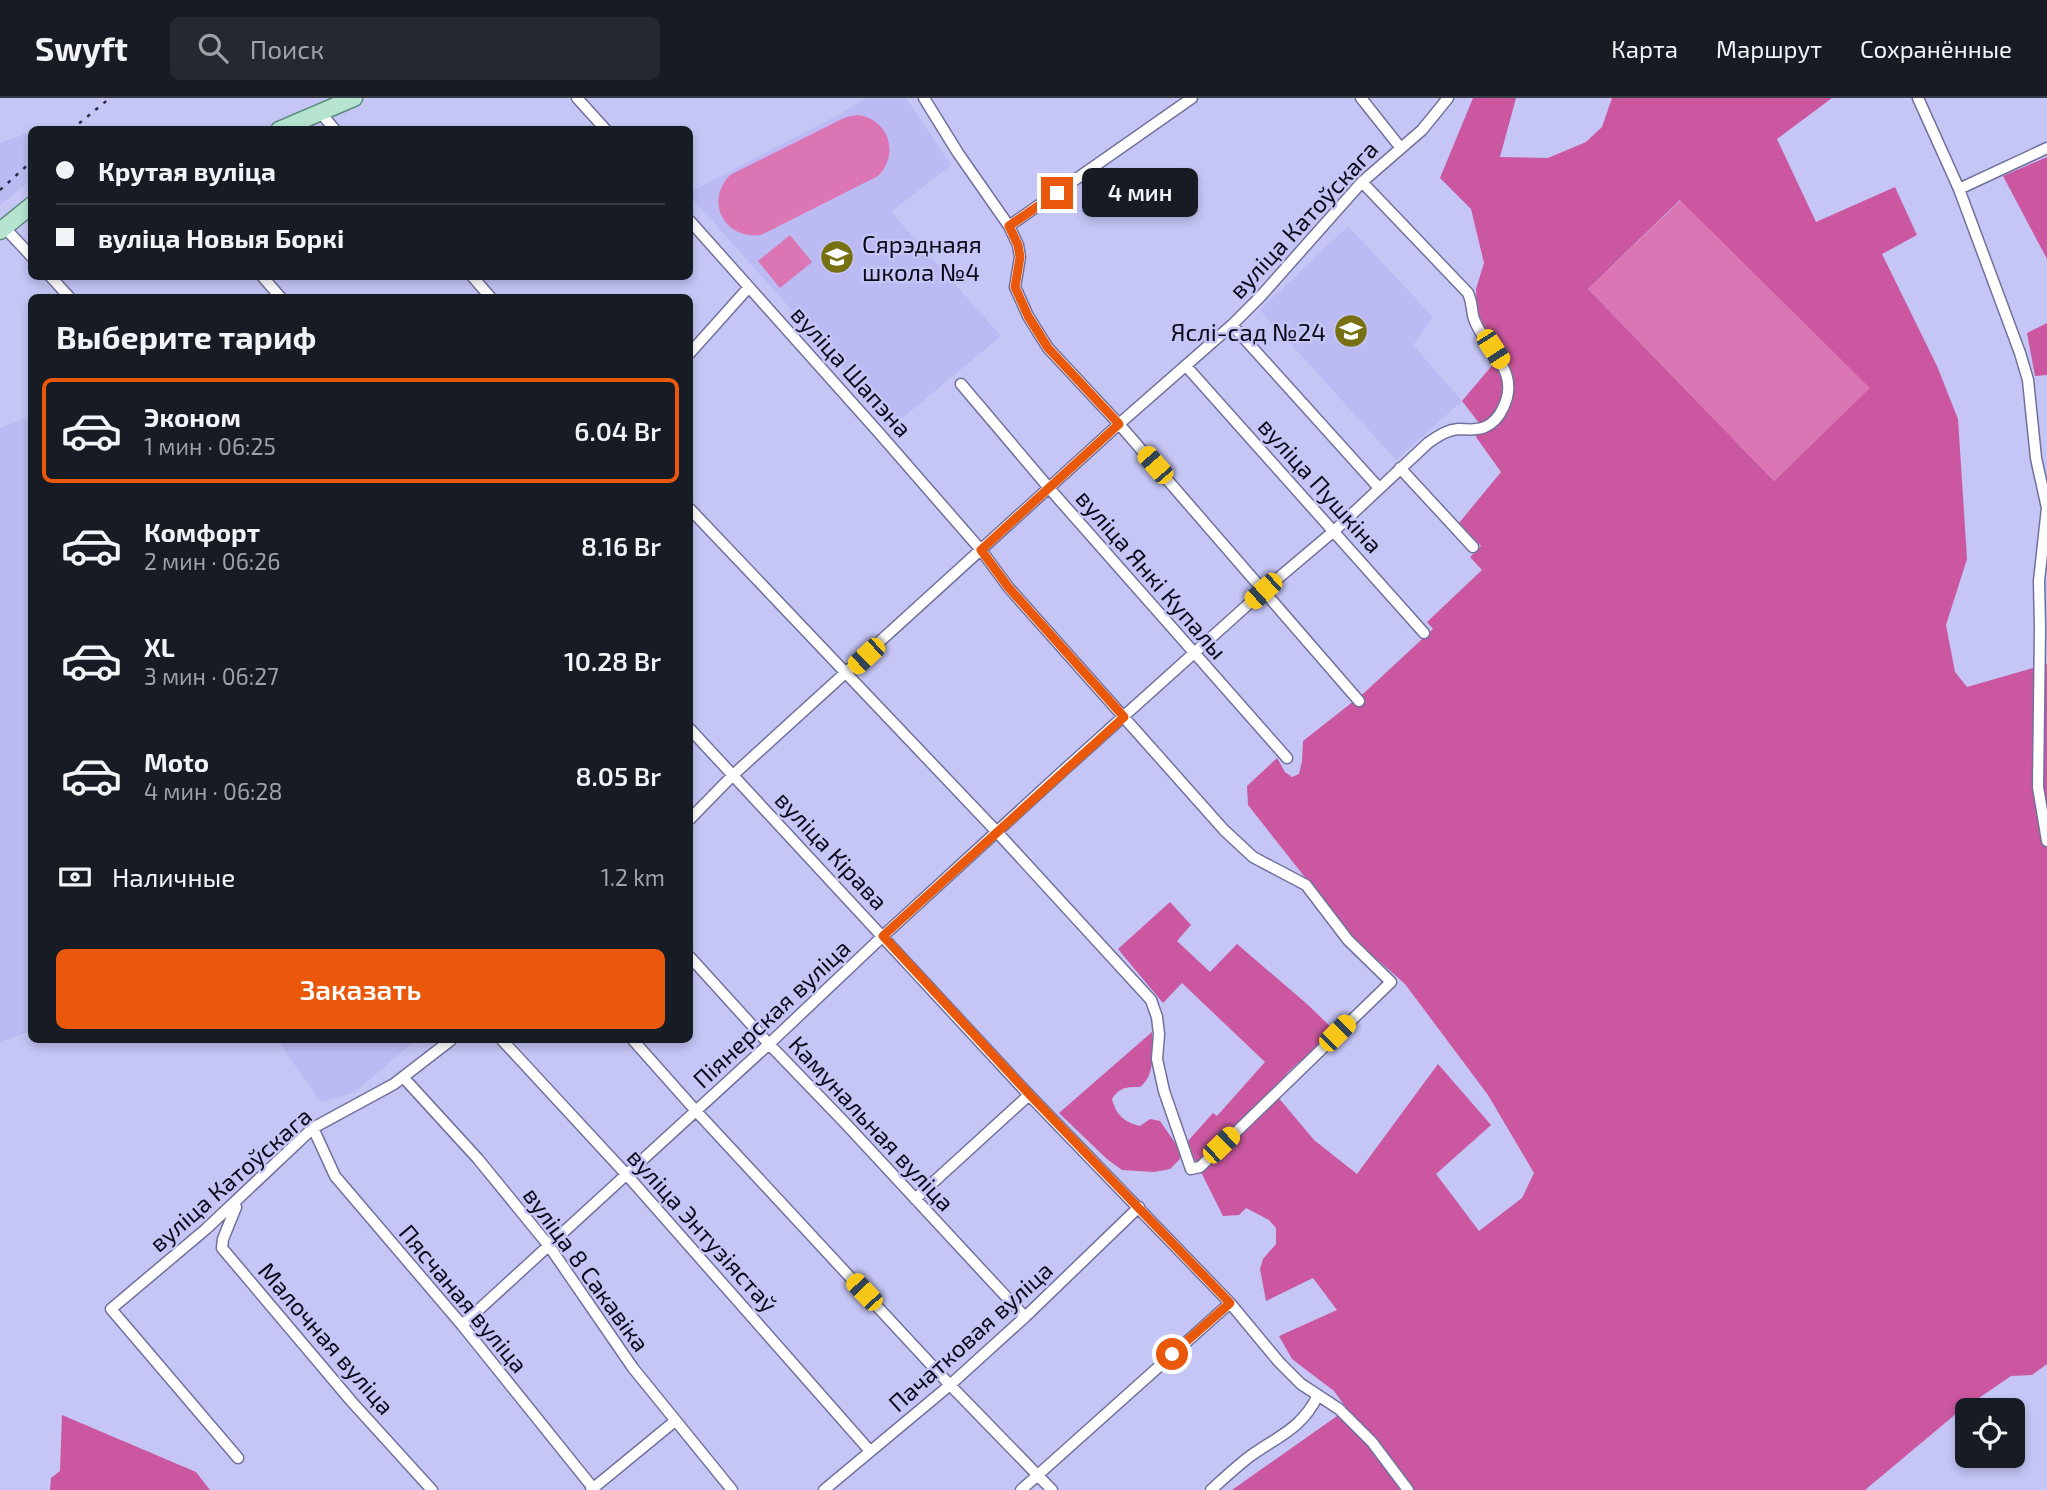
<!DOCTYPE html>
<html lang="ru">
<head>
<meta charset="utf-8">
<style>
	body { margin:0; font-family:"Exo 2",sans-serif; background:#242831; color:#f1f3f6; height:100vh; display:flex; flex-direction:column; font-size:26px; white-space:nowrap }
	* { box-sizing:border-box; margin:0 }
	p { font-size:23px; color:#9ea1a6 }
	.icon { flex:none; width:38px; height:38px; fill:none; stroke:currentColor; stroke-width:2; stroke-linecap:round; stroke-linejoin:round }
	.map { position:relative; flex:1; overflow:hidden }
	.sheet { position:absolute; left:28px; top:196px; width:665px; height:749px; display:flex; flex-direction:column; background:#171b24; border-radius:10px; box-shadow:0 4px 10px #0003 }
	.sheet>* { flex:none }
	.hud { position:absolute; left:28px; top:28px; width:665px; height:154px; border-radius:10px; box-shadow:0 4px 10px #0003; display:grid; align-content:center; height:154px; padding:0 28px; background:#171b24 }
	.tools { position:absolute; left:1955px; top:1300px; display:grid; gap:14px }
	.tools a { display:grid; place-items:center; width:70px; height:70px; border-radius:10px; background:#171b24; box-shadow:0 4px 10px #0003; font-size:35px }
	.end { position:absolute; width:32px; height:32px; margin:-16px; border:9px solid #ea580c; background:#fff; box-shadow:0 0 0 4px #fff }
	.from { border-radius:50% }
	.bubble { position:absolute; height:49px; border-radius:10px; background:#171b24; box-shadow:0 4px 10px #0003; font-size:23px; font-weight:600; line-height:49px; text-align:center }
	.car { position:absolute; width:21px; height:42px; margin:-21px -10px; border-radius:9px; box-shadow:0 0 5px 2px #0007; background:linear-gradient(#f5c518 24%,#345 0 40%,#f5c518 0 76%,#345 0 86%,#f5c518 0) }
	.hud b { display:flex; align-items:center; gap:24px; height:66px; font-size:26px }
	.hud b+b { border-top:2px solid #363941 }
	.hud i { width:18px; height:18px; background:#f1f3f6 }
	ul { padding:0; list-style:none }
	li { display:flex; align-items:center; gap:21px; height:105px; margin:0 14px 10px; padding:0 14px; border:4px solid transparent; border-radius:10px }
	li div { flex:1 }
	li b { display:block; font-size:26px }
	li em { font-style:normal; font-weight:600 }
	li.active { border-color:#ea580c }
	li>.icon { width:63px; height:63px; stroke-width:1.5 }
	h2 { padding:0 28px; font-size:32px; line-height:84px }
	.pay { display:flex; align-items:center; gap:18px; height:77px; padding:0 28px; font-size:26px }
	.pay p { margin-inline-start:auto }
	.action { display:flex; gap:14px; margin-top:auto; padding:14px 28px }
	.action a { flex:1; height:80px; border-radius:10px; background:#ea580c; color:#fff; font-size:28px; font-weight:600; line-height:80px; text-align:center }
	header { display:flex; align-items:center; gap:42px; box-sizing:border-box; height:98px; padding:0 35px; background:#171b24; border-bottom:2px solid #363941 }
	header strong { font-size:33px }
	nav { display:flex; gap:38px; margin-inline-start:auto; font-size:24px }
	.search { width:490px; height:63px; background:#242831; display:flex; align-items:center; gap:18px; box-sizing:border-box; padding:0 24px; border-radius:10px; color:#9ea1a6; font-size:26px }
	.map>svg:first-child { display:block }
	.built { fill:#bbbaf2 }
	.green { fill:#db75b3 }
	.forest { fill:#ca579f; fill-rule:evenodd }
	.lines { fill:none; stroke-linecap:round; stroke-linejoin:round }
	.minor-casing { stroke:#72719e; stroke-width:13 }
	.primary-casing { stroke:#5a8c7c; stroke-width:19 }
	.minor { stroke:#fff; stroke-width:10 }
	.primary { stroke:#b6e4d0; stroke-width:16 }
	.rail { stroke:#2c2b41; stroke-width:2.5; stroke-dasharray:3.5 7; stroke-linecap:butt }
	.route { stroke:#ea580c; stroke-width:9 }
	.labels { text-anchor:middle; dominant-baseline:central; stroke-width:5; stroke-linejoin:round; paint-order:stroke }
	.street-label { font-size:24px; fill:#0b0a1a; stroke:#c5c5f6 }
	.poi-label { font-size:24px; fill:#0b0a1a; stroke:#c5c5f6; text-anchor:start }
</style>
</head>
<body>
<header>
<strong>Swyft</strong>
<div class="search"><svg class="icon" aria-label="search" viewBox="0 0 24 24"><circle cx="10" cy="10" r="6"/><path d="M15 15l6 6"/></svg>Поиск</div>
<nav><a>Карта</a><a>Маршрут</a><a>Сохранённые</a></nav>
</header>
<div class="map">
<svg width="2047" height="1392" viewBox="0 0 2047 1392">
	<rect width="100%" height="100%" fill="#c5c5f6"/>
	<path class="built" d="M866,0H906L951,67L891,114L1001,238L894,327L690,98V94L840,16Z
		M31,34V82L0,107V45Z
		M1348,128L1433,219L1413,247L1462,303L1396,362L1260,212Z
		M31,319V933L0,944V330Z
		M277,942H416L355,994L321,1004Z"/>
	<path class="green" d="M858,17C889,21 900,57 878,78L761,137C725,142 704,104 730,77L846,19Z
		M1681,102L1871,290L1774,383L1588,191Z
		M790,137L812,164L780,190L758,163Z"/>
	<path class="forest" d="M1473,0H1516L1500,59L1548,60L1586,44L1602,29L1612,0H1832L1777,41L1816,124L1895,89L1917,137L1882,156L1937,268L1958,321L1967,461L1946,527L1955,574L1967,589L2047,566V1266L2032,1277L2011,1278L1957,1315L1865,1392H1232L1347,1311L1334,1293L1292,1261L1279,1238L1337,1212L1313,1180L1266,1203L1260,1171L1263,1161L1276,1146V1130L1269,1122L1246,1110L1239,1117L1223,1118L1194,1060L1188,1043L1213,1015L1217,1018L1265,964L1182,885L1163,905L1118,851L1170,804L1191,827L1177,843L1210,874L1237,846L1307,906L1335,933L1290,972L1272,992L1314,1042L1357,1076L1438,966L1491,1027L1436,1076L1479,1133L1522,1100L1534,1075L1488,997L1405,886L1352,839L1248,707L1247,688L1277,660L1285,674L1292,679L1299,676L1302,663L1303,643L1364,595L1433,531L1427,524L1482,472L1470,459L1481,448L1459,425L1501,374L1476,339L1479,325L1462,303L1495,264L1477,221L1476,191L1484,165L1471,111L1440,80ZM1680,102L1870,290L1774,383L1588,191Z
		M2047,59V161L2003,78Z
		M2047,225V277L2035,278L2027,235Z
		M1152,934C1152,953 1156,977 1140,989C1126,989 1120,989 1112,1001C1116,1017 1124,1024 1140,1028L1150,1021L1160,1023L1180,1052V1061L1170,1071L1154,1074L1122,1072L1107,1061L1059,1015Z
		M62,1317L196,1374L210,1392H50L51,1380L60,1373Z"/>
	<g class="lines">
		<g class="minor-casing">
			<path id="minor" d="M577,0L606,32
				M924,0L958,55L1009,128L1018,147L1020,159L1015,189L1028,218L1048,250L1119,326L1359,603
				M1361,0L1400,49
				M1918,0L1959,91L2020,255L2028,282L2036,360L2047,410L2039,483L2040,530L2038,689L2047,743
				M320,14L335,32
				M1959,91L2047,50
				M690,123L880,336L981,452L1009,490L1224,732L1253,759L1306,787L1348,842L1391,884L1200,1069L1191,1071L1164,993L1157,961L1159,936L1157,919L1151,902L997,734L690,411
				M1009,128L1192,0
				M4,129L32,159
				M50,178L70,200
				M262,178L281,200
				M472,178L491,200
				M1232,227L1379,390
				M690,255L749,189
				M1186,268L1424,535
				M961,286L1049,390L1287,660
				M1400,370L1473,449
				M690,631L1029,997L1230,1205L1279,1264L1301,1286L1339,1311L1372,1344L1408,1392
				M690,721L733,677L1119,326L1232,227L1260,199L1362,84L1422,32L1448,0
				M690,859L769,946L846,1026L1025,1219
				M502,942L626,1076L870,1353
				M633,942L696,1013L950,1287L1052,1392
				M403,979L478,1061L549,1148L633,1270L732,1392
				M313,1030L335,1078L462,1227L593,1390
				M915,1101L1029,997
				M234,1106L236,1109L223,1141L222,1150L352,1304L432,1392
				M462,1227L769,946L883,838L1064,672L1263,493L1334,433L1428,345C1437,339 1446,332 1458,331C1467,331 1475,333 1485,329C1494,325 1499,319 1503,310C1522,272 1485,252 1474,221C1471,212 1473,206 1468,195L1362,84
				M238,1360L111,1211L206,1131L313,1030L394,986L451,942
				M591,1392L675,1323
				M824,1392L950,1287L1025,1219L1139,1109
				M1021,1392L1230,1205
				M1211,1392C1223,1381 1236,1369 1249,1359C1278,1338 1302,1331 1318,1297"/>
		</g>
		<g class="primary-casing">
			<path id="primary" d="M279,32L354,0
				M0,133L32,107"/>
		</g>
		<use href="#minor" class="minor"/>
		<use href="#primary" class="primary"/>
		<path class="rail" d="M71,32L110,0
			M0,92L32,63"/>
	</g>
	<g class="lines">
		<path class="route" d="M1057,95L1009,128L1018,147L1020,159L1015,189L1028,218L1048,250L1119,326L981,452L1009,490L1124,619L883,838L1030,997L1230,1205L1172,1256"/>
	</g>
	<defs>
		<g id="school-disc" transform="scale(1.75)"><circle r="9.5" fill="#787112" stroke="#c5c5f6"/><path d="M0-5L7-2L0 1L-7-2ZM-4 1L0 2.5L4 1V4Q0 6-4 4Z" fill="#fff"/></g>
	</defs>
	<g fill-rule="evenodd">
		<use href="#school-disc" x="837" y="159"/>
		<use href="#school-disc" x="1351" y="233"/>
	</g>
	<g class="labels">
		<g class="street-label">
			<text transform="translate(1303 121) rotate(-47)">вуліца Катоўскага</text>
			<text transform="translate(852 273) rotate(48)">вуліца Шапэна</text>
			<text transform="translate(1321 387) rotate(48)">вуліца Пушкіна</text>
			<text transform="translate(1152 476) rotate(49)">вуліца Янкі Купалы</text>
			<text transform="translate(832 752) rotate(47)">вуліца Кірава</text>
			<text transform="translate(771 915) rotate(-43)">Піянерская вуліца</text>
			<text transform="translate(872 1025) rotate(47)">Камунальная вуліца</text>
			<text transform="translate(230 1081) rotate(-41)">вуліца Катоўскага</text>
			<text transform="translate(703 1132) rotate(48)">вуліца Энтузіястаў</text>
			<text transform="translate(587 1171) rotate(54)">вуліца 8 Сакавіка</text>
			<text transform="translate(464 1200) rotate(50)">Пясчаная вуліца</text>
			<text transform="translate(970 1238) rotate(-42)">Пачатковая вуліца</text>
			<text transform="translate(327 1240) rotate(49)">Малочная вуліца</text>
		</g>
		<g class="poi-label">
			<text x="862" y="145">Сярэднаяя<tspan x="862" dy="28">школа №4</tspan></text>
			<text x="1326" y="233" text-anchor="end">Яслі-сад №24</text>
		</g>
	</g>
</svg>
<div class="tools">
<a><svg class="icon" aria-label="locate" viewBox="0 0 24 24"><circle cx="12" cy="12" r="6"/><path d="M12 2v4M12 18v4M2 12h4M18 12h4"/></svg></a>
</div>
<i class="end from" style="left:1172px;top:1256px"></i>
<i class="end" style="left:1057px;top:95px"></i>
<div class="bubble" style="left:1082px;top:70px;width:116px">4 мин</div>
<i class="car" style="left:1493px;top:251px;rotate:147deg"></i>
<i class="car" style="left:1155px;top:367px;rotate:319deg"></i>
<i class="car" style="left:1263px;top:493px;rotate:228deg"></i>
<i class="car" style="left:866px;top:558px;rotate:227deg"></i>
<i class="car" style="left:1337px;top:935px;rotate:45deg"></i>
<i class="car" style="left:1221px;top:1047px;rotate:46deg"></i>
<i class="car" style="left:864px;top:1194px;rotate:317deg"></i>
<div class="hud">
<b><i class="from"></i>Крутая вуліца</b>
<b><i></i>вуліца Новыя Боркі</b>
</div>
<section class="sheet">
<h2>Выберите тариф</h2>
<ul>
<li class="active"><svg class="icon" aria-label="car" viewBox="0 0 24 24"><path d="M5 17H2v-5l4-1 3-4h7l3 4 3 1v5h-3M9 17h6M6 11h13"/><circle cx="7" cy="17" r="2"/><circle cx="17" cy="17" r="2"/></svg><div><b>Эконом</b><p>1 мин · 06:25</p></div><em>6.04 Br</em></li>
<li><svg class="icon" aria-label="car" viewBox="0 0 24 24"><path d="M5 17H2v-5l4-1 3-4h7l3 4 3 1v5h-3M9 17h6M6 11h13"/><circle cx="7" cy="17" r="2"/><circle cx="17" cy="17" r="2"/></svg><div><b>Комфорт</b><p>2 мин · 06:26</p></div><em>8.16 Br</em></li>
<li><svg class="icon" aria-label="car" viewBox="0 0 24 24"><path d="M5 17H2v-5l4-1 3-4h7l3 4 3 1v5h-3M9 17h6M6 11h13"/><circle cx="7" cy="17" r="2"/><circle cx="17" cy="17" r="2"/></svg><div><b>XL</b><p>3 мин · 06:27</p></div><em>10.28 Br</em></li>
<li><svg class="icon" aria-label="car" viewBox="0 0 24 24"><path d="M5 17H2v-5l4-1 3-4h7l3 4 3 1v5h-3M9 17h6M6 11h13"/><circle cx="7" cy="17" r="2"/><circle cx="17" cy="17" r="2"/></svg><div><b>Moto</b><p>4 мин · 06:28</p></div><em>8.05 Br</em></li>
</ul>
<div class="pay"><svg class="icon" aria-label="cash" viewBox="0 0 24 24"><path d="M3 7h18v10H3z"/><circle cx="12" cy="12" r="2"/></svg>Наличные<p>1.2 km</p></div>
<div class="action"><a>Заказать</a></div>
</section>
</div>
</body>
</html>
